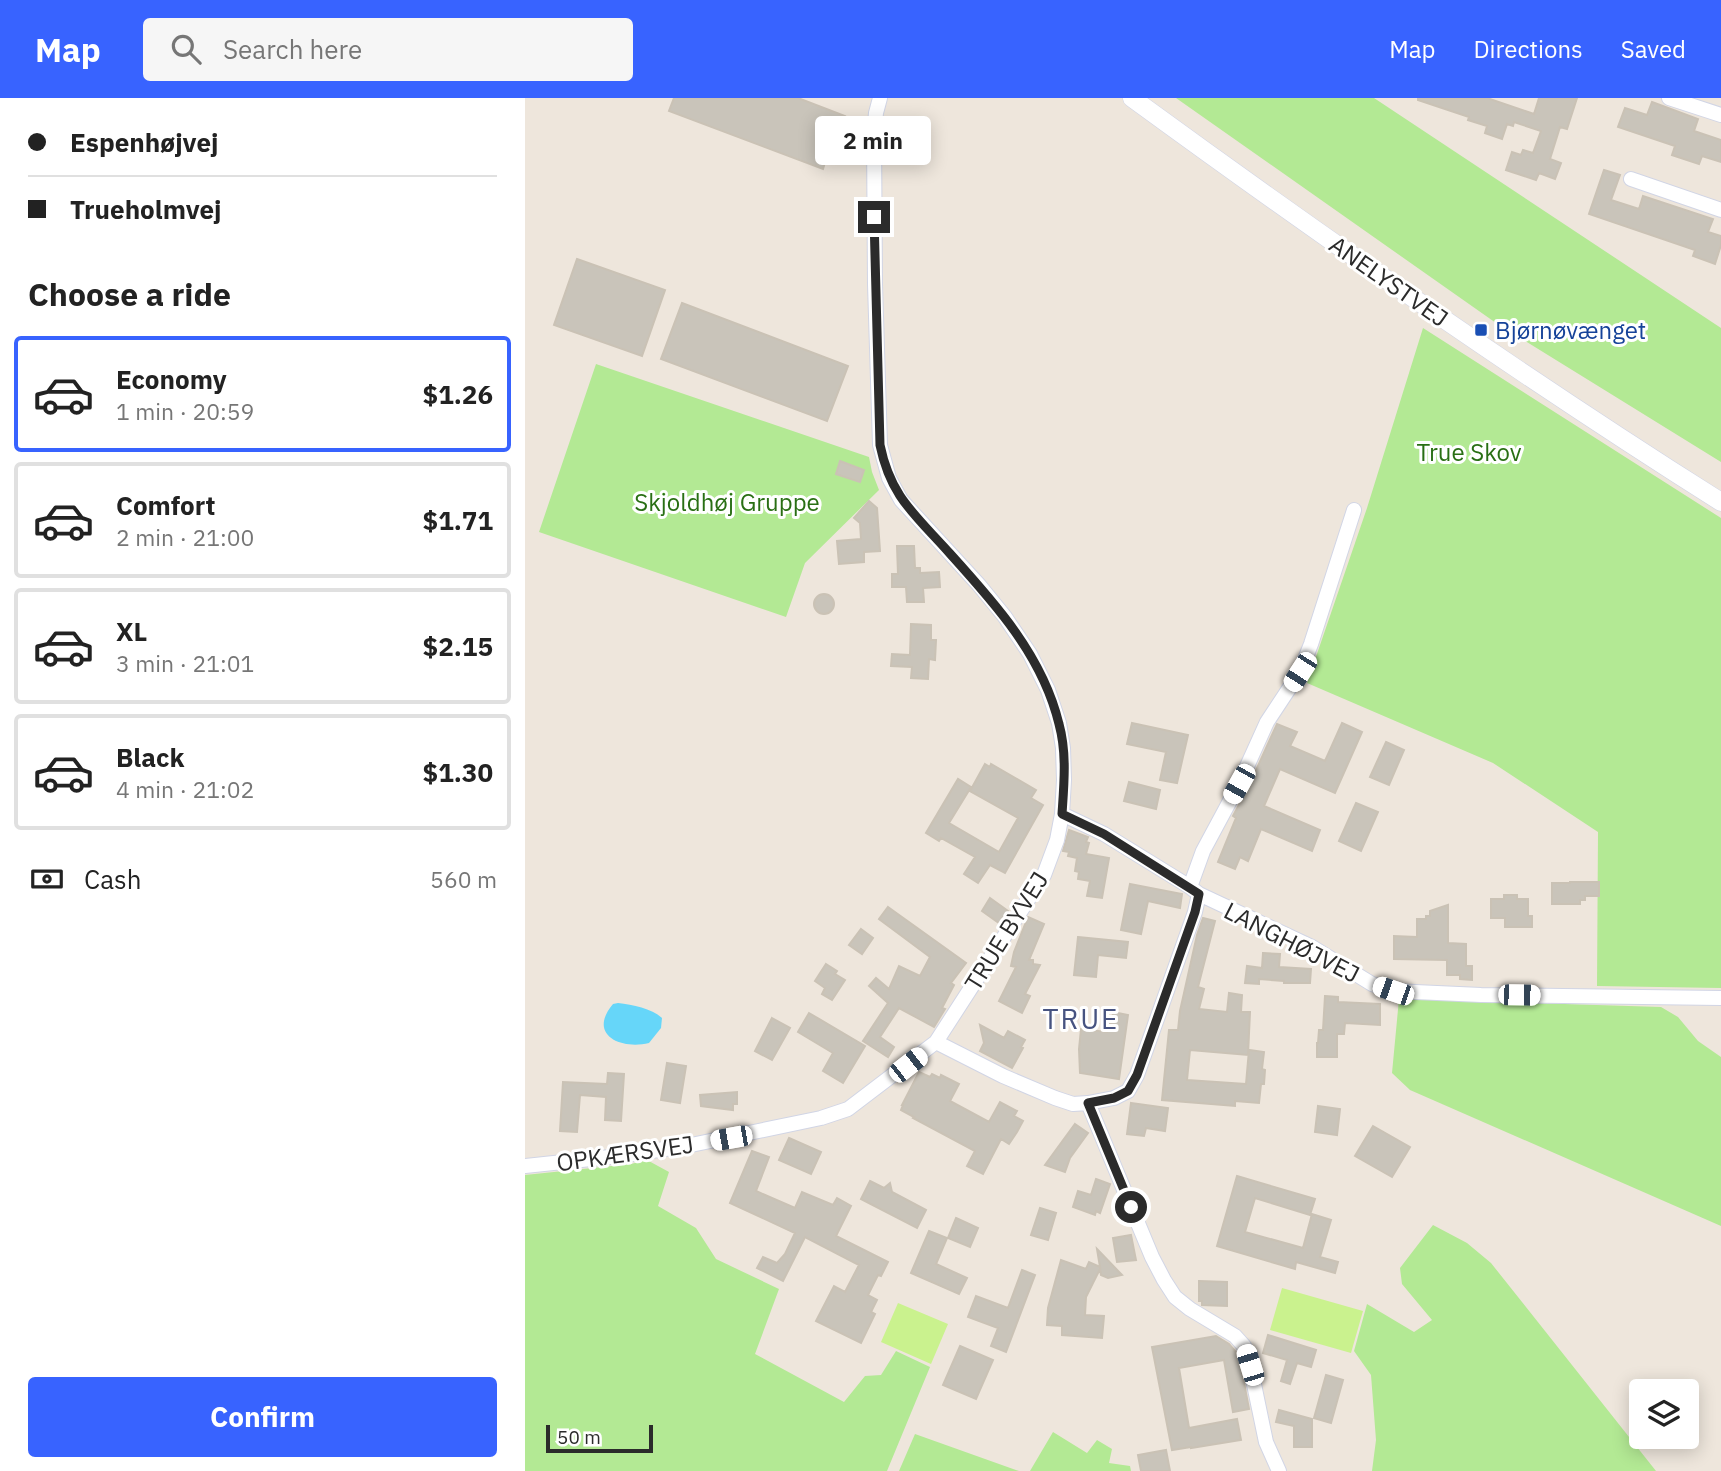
<!DOCTYPE html>
<html lang="en">
<head>
<meta charset="utf-8">
<style>
	body { margin:0; font-family:"IBM Plex Sans",sans-serif; background:#f6f6f6; color:#222; height:100vh; display:flex; flex-direction:column; font-size:26px; white-space:nowrap }
	* { box-sizing:border-box; margin:0 }
	p { font-size:23px; color:#767676 }
	.icon { flex:none; width:38px; height:38px; fill:none; stroke:currentColor; stroke-width:2; stroke-linecap:round; stroke-linejoin:round }
	.map { position:relative; flex:1; overflow:hidden }
	.panel { display:flex; flex-direction:column; background:#fff; width:525px }
	.panel>* { flex:none }
	.banner { display:grid; align-content:center; height:154px; padding:0 28px; background:#fff }
	.tools { position:absolute; left:1104px; top:1281px; display:grid; gap:14px }
	.tools a { display:grid; place-items:center; width:70px; height:70px; border-radius:7px; background:#fff; box-shadow:0 4px 18px #0003; font-size:35px }
	.scale { position:absolute; left:21px; bottom:18px; width:107px; box-sizing:border-box; padding-left:7px; border:4px solid #2b2b2b; border-top:0; font-size:19px; line-height:24px; white-space:nowrap; color:#2b2b2b; -webkit-text-stroke:5px #fff; paint-order:stroke }
	.end { position:absolute; width:32px; height:32px; margin:-16px; border:9px solid #2b2b2b; background:#fff; box-shadow:0 0 0 4px #fff }
	.from { border-radius:50% }
	.bubble { position:absolute; height:49px; border-radius:7px; background:#fff; box-shadow:0 4px 18px #0003; font-size:23px; font-weight:800; line-height:49px; text-align:center }
	.car { position:absolute; width:21px; height:42px; margin:-21px -10px; border-radius:9px; box-shadow:0 0 5px 2px #0007; background:linear-gradient(#fff 24%,#345 0 40%,#fff 0 76%,#345 0 86%,#fff 0) }
	.banner b { display:flex; align-items:center; gap:24px; height:66px; font-size:26px }
	.banner b+b { border-top:2px solid #e0e0e0 }
	.banner i { width:18px; height:18px; background:#222 }
	ul { padding:0; list-style:none }
	li { display:flex; align-items:center; gap:21px; height:116px; margin:0 14px 10px; padding:0 14px; border:4px solid #e0e0e0; border-radius:7px }
	li div { flex:1 }
	li b { display:block; font-size:26px }
	li em { font-style:normal; font-weight:800 }
	li.active { border-color:#3863ff }
	li>.icon { width:63px; height:63px; stroke-width:1.5 }
	h2 { padding:0 28px; font-size:32px; line-height:84px }
	.pay { display:flex; align-items:center; gap:18px; height:77px; padding:0 28px; font-size:26px }
	.pay p { margin-inline-start:auto }
	.primary-button { display:flex; gap:14px; margin-top:auto; padding:14px 28px }
	.primary-button a { flex:1; height:80px; border-radius:7px; background:#3863ff; color:#fff; font-size:28px; font-weight:800; line-height:80px; text-align:center }
	header { display:flex; align-items:center; gap:42px; box-sizing:border-box; height:98px; padding:0 35px; background:#3863ff; color:#fff }
	header strong { font-size:33px }
	nav { display:flex; gap:38px; margin-inline-start:auto; font-size:24px }
	.search { width:490px; height:63px; background:#f6f6f6; display:flex; align-items:center; gap:18px; box-sizing:border-box; padding:0 24px; border-radius:7px; color:#767676; font-size:26px }
	main { display:flex; flex:1; min-height:0 }
	.map>svg:first-child { display:block }
	.green { fill:#b3e994 }
	.pitch { fill:#caf28e }
	.water { fill:#66d6f9 }
	.building { fill:#c9c4ba; stroke:#cac2b5; stroke-width:2 }
	.lines { fill:none; stroke-linecap:round; stroke-linejoin:round }
	.minor-casing { stroke:#d1d5e5; stroke-width:16 }
	.tertiary-casing { stroke:#d1d5e5; stroke-width:19 }
	.minor { stroke:#fff; stroke-width:14 }
	.tertiary { stroke:#fff; stroke-width:18 }
	.route { stroke:#2b2b2b; stroke-width:9 }
	.transit-dot { fill:#1a4fb4; stroke:#fff; stroke-width:2.5 }
	.labels { text-anchor:middle; dominant-baseline:central; stroke-width:6; stroke-linejoin:round; paint-order:stroke }
	.street-label { font-size:24px; fill:#2b2b2b; stroke:#fff }
	.transit-label { font-size:24px; fill:#164399; stroke:#fff; text-anchor:start }
	.park-label { font-size:24px; fill:#296f14; stroke:#fff }
	.quarter-label { font-size:28px; letter-spacing:2px; fill:#475380; stroke:#fff }
</style>
</head>
<body>
<header>
<strong>Map</strong>
<div class="search"><svg class="icon" aria-label="search" viewBox="0 0 24 24"><circle cx="10" cy="10" r="6"/><path d="M15 15l6 6"/></svg>Search here</div>
<nav><a>Map</a><a>Directions</a><a>Saved</a></nav>
</header>
<main>
<section class="panel">
<div class="banner">
<b><i class="from"></i>Espenhøjvej</b>
<b><i></i>Trueholmvej</b>
</div>
<h2>Choose a ride</h2>
<ul>
<li class="active"><svg class="icon" aria-label="car" viewBox="0 0 24 24"><path d="M5 17H2v-5l4-1 3-4h7l3 4 3 1v5h-3M9 17h6M6 11h13"/><circle cx="7" cy="17" r="2"/><circle cx="17" cy="17" r="2"/></svg><div><b>Economy</b><p>1 min · 20:59</p></div><em>$1.26</em></li>
<li><svg class="icon" aria-label="car" viewBox="0 0 24 24"><path d="M5 17H2v-5l4-1 3-4h7l3 4 3 1v5h-3M9 17h6M6 11h13"/><circle cx="7" cy="17" r="2"/><circle cx="17" cy="17" r="2"/></svg><div><b>Comfort</b><p>2 min · 21:00</p></div><em>$1.71</em></li>
<li><svg class="icon" aria-label="car" viewBox="0 0 24 24"><path d="M5 17H2v-5l4-1 3-4h7l3 4 3 1v5h-3M9 17h6M6 11h13"/><circle cx="7" cy="17" r="2"/><circle cx="17" cy="17" r="2"/></svg><div><b>XL</b><p>3 min · 21:01</p></div><em>$2.15</em></li>
<li><svg class="icon" aria-label="car" viewBox="0 0 24 24"><path d="M5 17H2v-5l4-1 3-4h7l3 4 3 1v5h-3M9 17h6M6 11h13"/><circle cx="7" cy="17" r="2"/><circle cx="17" cy="17" r="2"/></svg><div><b>Black</b><p>4 min · 21:02</p></div><em>$1.30</em></li>
</ul>
<div class="pay"><svg class="icon" aria-label="cash" viewBox="0 0 24 24"><path d="M3 7h18v10H3z"/><circle cx="12" cy="12" r="2"/></svg>Cash<p>560 m</p></div>
<div class="primary-button"><a>Confirm</a></div>
</section>
<div class="map">
<svg width="1196" height="1373" viewBox="0 0 1196 1373">
	<rect width="100%" height="100%" fill="#eee6dc"/>
	<path class="green" d="M651,0H849L1196,230V364L971,225Z
		M898,230L1196,420V890L1072,888L1073,734L968,665L782,585L842,410Z
		M71,266L344,359L347,374L354,392L280,465L261,519L14,434Z
		M874,901L1136,909L1153,919L1173,943L1196,959V1128L885,992L867,975Z
		M122,1062L144,1074L133,1108L171,1130L191,1161L254,1191L230,1256L319,1304L340,1278L356,1277L371,1253L405,1269L362,1373H0V1077L106,1066Z
		M908,1127L942,1145L966,1165L1131,1373H847L851,1342L846,1277L829,1253L842,1206L889,1234L907,1222L877,1186L875,1170Z
		M528,1334L562,1355L572,1342L587,1351L584,1365L605,1368L606,1373H505Z
		M390,1336L494,1373H374Z"/>
	<path class="pitch" d="M757,1190L838,1213L826,1255L745,1232Z
		M373,1205L423,1226L406,1266L356,1244Z"/>
	<path class="water" d="M93,905C108,907 126,910 137,920L136,930L124,945C96,952 62,937 88,906Z"/>
	<path class="building" d="M149,0H273L320,18L303,62L301,61L298,71L144,13Z
		M893,0H962L1009,16L1014,0H1052L1042,31L1035,29L1025,61L1036,65L1030,81L1014,75L1011,82L981,72L987,54L996,57L998,52L1008,55L1016,33L989,24L988,28L982,26L977,41L960,35L962,28L943,22L944,19L893,2Z
		M1127,4L1173,21L1169,33L1196,42V64L1177,58L1174,66L1147,57L1150,48L1093,29L1100,10L1122,17Z
		M1079,72L1095,77L1086,102L1114,111L1118,98L1188,121L1183,134L1196,138V147L1190,166L1168,158L1170,152L1064,116Z
		M52,161L140,192L117,258L29,227Z
		M157,205L323,268L302,323L136,261Z
		M315,363L339,372L335,384L311,376Z
		M344,403L352,410L355,453L339,454V464L314,466L312,443L336,441L335,425L329,420Z
		M372,448H389L390,470H395V475L414,474L415,489L398,490L399,504H382L381,489H367V476H373Z
		M289 506a10 10 0 1 1 20 0a10 10 0 1 1-20 0Z
		M386,526L406,527V542H411L410,562L404,561L403,581L386,580L387,569L366,568L367,556L385,557Z
		M607,625L663,637L652,685L635,682L641,654L602,646Z
		M817,625L837,634L810,695L755,671L739,708L795,732L787,753L736,731L723,763L715,759L710,771L693,764L711,720L708,718L723,690L752,626L772,634L765,648L800,663Z
		M861,644L879,652L864,687L845,679Z
		M460,666L465,669L466,666L511,692L506,700L518,707L480,775L465,767L453,785L439,776L450,759L416,740L414,743L401,735L433,681L446,689L424,725L474,754L493,720L445,693Z
		M604,684L635,692L631,711L599,703Z
		M831,705L853,714L836,753L814,743Z
		M544,732L563,739L561,744L564,745L561,756L584,760L577,800L562,798L565,783L553,781L554,774L550,773L552,760L543,758L544,754L538,753Z
		M1045,784H1074V798H1060V802H1055V806H1027V785H1045Z
		M605,786L657,796L655,810L623,803L616,836L596,832Z
		M979,797H992V801H1003V818H1007V829H980V820H966V801H979Z
		M465,800L483,813L474,825L457,813Z
		M923,807V845L941,846V868H947V882L935,881V877H922V862L869,861V838L892,839V821H901V818H905V813Z
		M363,809L441,865L426,885L429,887L417,910L420,911L409,929L374,910L355,939L369,949L363,959L338,943L363,905L344,888L351,880L364,891L374,868L395,878L405,859L354,821Z
		M503,819L519,826L504,862H508V866L515,867L500,896L505,898L497,915L474,903L491,869L486,868L489,854Z
		M678,820L690,823L673,889L679,891L674,911L702,914L704,895L717,897L716,914H725L723,957L665,952L662,982L721,986L724,952L739,954L737,971L740,972L739,986H736L734,1005L710,1003V1008L637,1002L644,932H653L655,913L672,837Z
		M336,831L348,840L337,856L324,847Z
		M553,839L603,844L601,860L573,857L571,879L549,877Z
		M738,855L755,856L754,869L786,871L785,885H759V883L734,881V886L720,885L722,868L737,870Z
		M301,866L312,873L310,876L320,882L307,902L297,896L300,890L290,883Z
		M800,898L813,899V904L855,906V927L820,925L819,936H812V959H792V945H793L794,932H798Z
		M588,914L603,917L594,981L555,975L554,951L556,931L582,934L583,926L587,924Z
		M284,915L340,948L318,985L298,973L308,955L273,934Z
		M247,920L265,930L247,962L230,953Z
		M455,927L479,940L483,933L500,942L496,949L498,950L487,970L455,953L459,945Z
		M142,965L161,968L155,1005L136,1002Z
		M394,974L405,979L407,976L415,980L416,977L434,986L425,1003L464,1024L475,1004L492,1013L489,1018L498,1023L492,1034L484,1046L476,1041L458,1076L442,1068L450,1053L388,1020L389,1019L376,1012L378,1007H377Z
		M83,975L99,976L96,1023L80,1022L81,999L55,997L52,1034L35,1033L38,984L82,986Z
		M212,994V1006H208V1012L176,1008L175,997Z
		M606,1005L643,1010L640,1033L621,1030L619,1038L602,1036Z
		M793,1008L815,1011L812,1037L790,1034Z
		M550,1026L563,1035L545,1060L540,1074L520,1067Z
		M848,1028L885,1049L867,1079L830,1058Z
		M264,1040L296,1054L286,1076L254,1062Z
		M227,1053L244,1059L231,1093L270,1110L277,1094L308,1107L312,1100L326,1108L311,1138L363,1164L356,1178L353,1177L343,1197L352,1202L346,1214L350,1216L336,1245L291,1223L309,1188L320,1194L334,1167L280,1139L258,1183L232,1170L238,1159L252,1165L260,1156L270,1135L205,1105Z
		M712,1078L790,1101L785,1117L730,1100L720,1134L778,1150L787,1116L806,1122L795,1159L813,1164L810,1175L771,1164L770,1171L692,1148Z
		M571,1081L585,1086L575,1115L571,1113L570,1117L548,1109L553,1093L566,1097Z
		M345,1083L359,1090L365,1085L367,1094L401,1112L392,1130L336,1101Z
		M515,1110L531,1115L523,1142L506,1137Z
		M431,1120L453,1130L445,1149L423,1140Z
		M404,1133L422,1140L411,1166L442,1180L434,1196L386,1175Z
		M606,1137L611,1162L592,1164L588,1140Z
		M572,1151L597,1177L583,1180L576,1177L575,1171L561,1199L560,1217L579,1218L577,1240L537,1237V1228L522,1227L523,1210L536,1162L561,1171L564,1164L575,1169Z
		M497,1172L510,1177L481,1254L466,1248L473,1230L443,1219L451,1198L483,1210Z
		M674,1183L702,1184V1208L677,1207V1203H674Z
		M743,1237L791,1252L786,1269L772,1265L765,1286L756,1283L762,1262L738,1255Z
		M691,1238L704,1246L710,1253L716,1269L724,1311L708,1314L699,1262L654,1270L664,1330L712,1321L716,1342L666,1350V1349L647,1352L627,1249Z
		M435,1248L468,1262L451,1301L418,1287Z
		M801,1277L818,1282L806,1325L789,1320Z
		M754,1312L787,1321V1349H769V1328L751,1324Z
		M641,1352L645,1373H616L613,1357Z"/>
	<g class="lines">
		<g class="minor-casing">
			<path id="minor" d="M1144,0L1196,17
				M1106,81L1196,112
				M665,789L678,753L714,686L742,624L775,574L786,546L829,412
				M674,796L787,849L847,886L868,893L956,897L1196,900
				M411,944L478,978L530,1000L548,1006L563,1005L589,1000L603,993L612,977L670,814L674,796L665,789L579,736L537,716
				M563,1005L627,1159L639,1182L650,1199L665,1211L710,1238L719,1248L725,1267L741,1344L754,1373
				M0,1068L94,1058L166,1047L296,1020L323,1011L411,944L519,777L532,742L537,716L539,682L538,650L534,625L523,592L505,556L480,519L454,487L376,402L364,380L355,347L350,186L349,35L351,15L355,0"/>
		</g>
		<g class="tertiary-casing">
			<path id="tertiary" d="M607,0C800,141 995,277 1196,404"/>
		</g>
		<use href="#minor" class="minor"/>
		<use href="#tertiary" class="tertiary"/>
	</g>
	<g class="lines">
		<path class="route" d="M349,119L355,347C365,396 387,414 419,449C466,501 517,555 534,626C542,655 539,686 537,716L579,736L674,796L670,814L612,977L603,993L589,1000L563,1005L606,1109"/>
	</g>
	<rect class="transit-dot" x="949" y="225" width="14" height="14" rx="3.5"/>
	<g class="labels">
		<g class="street-label">
			<text transform="translate(864 183) rotate(35)">ANELYSTVEJ</text>
			<text transform="translate(481 833) rotate(-58)">TRUE BYVEJ</text>
			<text transform="translate(767 844) rotate(27)">LANGHØJVEJ</text>
			<text transform="translate(100 1055) rotate(-8)">OPKÆRSVEJ</text>
		</g>
		<g class="transit-label">
			<text x="970" y="232">Bjørnøvænget</text>
		</g>
		<g class="park-label">
			<text x="944" y="354">True Skov</text>
			<text x="202" y="404">Skjoldhøj Gruppe</text>
		</g>
		<g class="quarter-label">
			<text x="556" y="920">TRUE</text>
		</g>
	</g>
</svg>
<div class="tools">
<a><svg class="icon" aria-label="layers" viewBox="0 0 24 24"><path d="M12 4l9 5-9 5-9-5zM3 14l9 5 9-5"/></svg></a>
</div>
<div class="scale">50 m</div>
<i class="end from" style="left:606px;top:1109px"></i>
<i class="end" style="left:349px;top:119px"></i>
<div class="bubble" style="left:290px;top:18px;width:116px">2 min</div>
<i class="car" style="left:775px;top:574px;rotate:213deg"></i>
<i class="car" style="left:714px;top:686px;rotate:209deg"></i>
<i class="car" style="left:868px;top:893px;rotate:289deg"></i>
<i class="car" style="left:994px;top:897px;rotate:91deg"></i>
<i class="car" style="left:383px;top:967px;rotate:52deg"></i>
<i class="car" style="left:206px;top:1040px;rotate:260deg"></i>
<i class="car" style="left:725px;top:1267px;rotate:343deg"></i>
</div>
</main>
</body>
</html>
